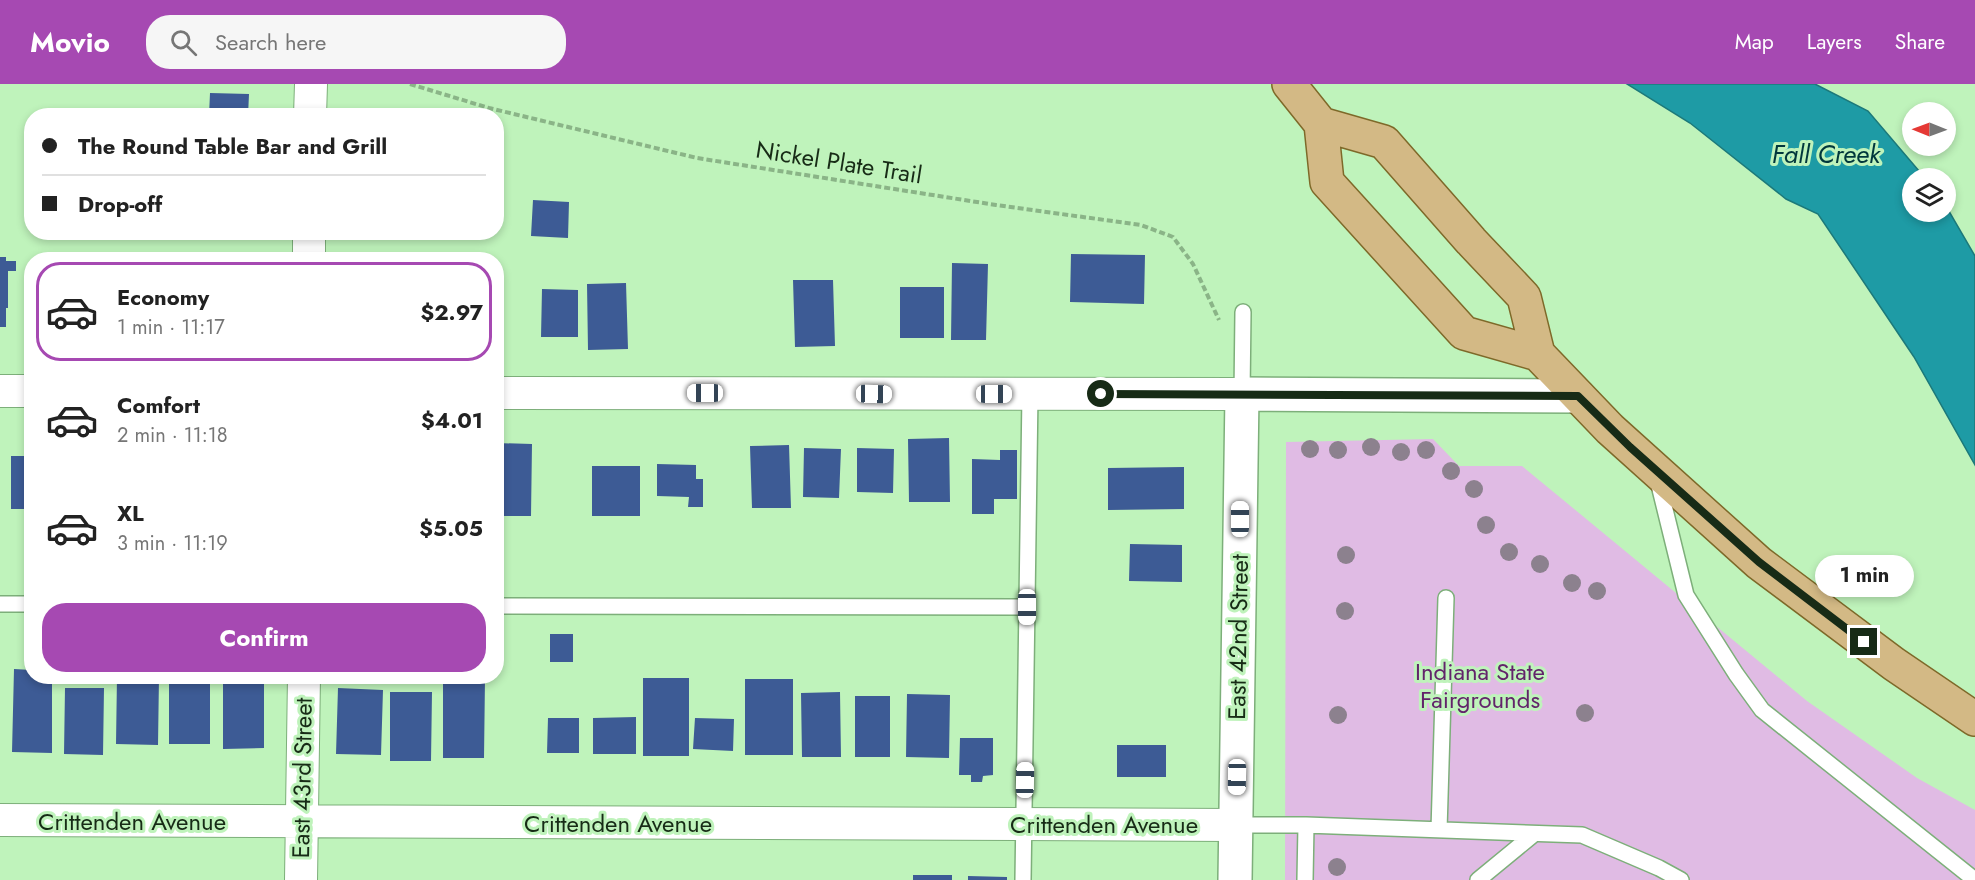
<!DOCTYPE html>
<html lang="en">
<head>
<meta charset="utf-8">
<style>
	body { margin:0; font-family:Jost,sans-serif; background:#f6f6f6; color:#222; height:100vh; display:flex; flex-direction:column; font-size:22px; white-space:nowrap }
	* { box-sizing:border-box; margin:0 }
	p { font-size:20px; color:#767676 }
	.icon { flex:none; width:33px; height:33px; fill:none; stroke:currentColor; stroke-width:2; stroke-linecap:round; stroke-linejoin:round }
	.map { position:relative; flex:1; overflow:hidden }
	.panel { position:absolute; left:24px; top:168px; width:480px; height:432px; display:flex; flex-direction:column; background:#fff; border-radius:24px; box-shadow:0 3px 9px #0003 }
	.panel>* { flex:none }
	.top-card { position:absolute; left:24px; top:24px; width:480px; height:132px; border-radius:24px; box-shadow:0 3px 9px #0003; display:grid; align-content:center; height:132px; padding:0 18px; background:#fff }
	.needle { width:39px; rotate:271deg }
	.controls { position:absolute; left:1902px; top:18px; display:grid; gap:12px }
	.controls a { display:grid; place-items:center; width:54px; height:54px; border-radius:50%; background:#fff; box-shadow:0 3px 9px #0003; font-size:30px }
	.end { position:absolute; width:27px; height:27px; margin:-14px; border:8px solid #172b16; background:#fff; box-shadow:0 0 0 3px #fff }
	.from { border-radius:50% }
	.bubble { position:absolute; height:42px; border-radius:21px; background:#fff; box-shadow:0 3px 9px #0003; font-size:20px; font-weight:700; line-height:42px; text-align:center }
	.car { position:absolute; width:18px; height:36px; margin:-18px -9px; border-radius:8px; box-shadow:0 0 4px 2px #0007; background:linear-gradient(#fff 24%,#345 0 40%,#fff 0 76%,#345 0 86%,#fff 0) }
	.top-card b { display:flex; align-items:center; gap:21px; height:57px; font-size:22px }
	.top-card b+b { border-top:2px solid #e0e0e0 }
	.top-card i { width:15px; height:15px; background:#222 }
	ul { padding:10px 0 0; list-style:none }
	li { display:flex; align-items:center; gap:18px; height:99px; margin:0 12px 9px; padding:0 6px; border:3px solid transparent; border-radius:24px }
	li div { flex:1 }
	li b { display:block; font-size:22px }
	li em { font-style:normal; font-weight:700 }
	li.selected { border-color:#a649b2 }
	li>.icon { width:54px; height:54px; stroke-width:1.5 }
	.primary-button { display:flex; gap:12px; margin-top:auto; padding:12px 18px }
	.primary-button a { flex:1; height:69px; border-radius:24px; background:#a649b2; color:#fff; font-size:24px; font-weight:700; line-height:69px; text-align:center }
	header { display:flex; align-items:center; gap:36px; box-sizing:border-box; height:84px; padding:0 30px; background:#a649b2; color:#fff }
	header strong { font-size:28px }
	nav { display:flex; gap:33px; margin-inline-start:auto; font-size:21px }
	.search { width:420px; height:54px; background:#f6f6f6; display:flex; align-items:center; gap:15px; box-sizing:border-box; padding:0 21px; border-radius:24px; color:#767676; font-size:22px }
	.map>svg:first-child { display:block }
	.green { fill:#e0bbe4 }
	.water { fill:#1e9ba5; stroke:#1c797a; stroke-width:1.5 }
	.building { fill:#3d5b95 }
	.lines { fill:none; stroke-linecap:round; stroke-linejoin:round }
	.service-casing { stroke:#7daf7a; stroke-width:18 }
	.minor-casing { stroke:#7daf7a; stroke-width:34 }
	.tertiary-casing { stroke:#7daf7a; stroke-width:36 }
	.primary-casing { stroke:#7e6929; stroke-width:36 }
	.path { stroke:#8ab487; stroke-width:4; stroke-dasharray:6 3; stroke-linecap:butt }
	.service { stroke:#fff; stroke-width:15 }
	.minor { stroke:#fff; stroke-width:32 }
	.tertiary { stroke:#fff; stroke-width:33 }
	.primary { stroke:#d3b985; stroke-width:33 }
	.tree { fill:#8c818e }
	.route { stroke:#172b16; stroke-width:8 }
	.labels { text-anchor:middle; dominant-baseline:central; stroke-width:6; stroke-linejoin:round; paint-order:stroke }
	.street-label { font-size:24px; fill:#172b16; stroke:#bff3bb }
	.park-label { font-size:24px; fill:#62236a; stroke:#bff3bb }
	.water-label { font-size:26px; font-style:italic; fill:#00373c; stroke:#bff3bb }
</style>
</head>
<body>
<header>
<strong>Movio</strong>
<div class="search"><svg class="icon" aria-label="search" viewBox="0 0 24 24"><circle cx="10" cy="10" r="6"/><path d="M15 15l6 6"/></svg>Search here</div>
<nav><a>Map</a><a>Layers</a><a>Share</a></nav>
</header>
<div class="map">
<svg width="1975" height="796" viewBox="0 0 1975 796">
	<rect width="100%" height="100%" fill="#bff3bb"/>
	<path class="green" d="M1433,355L1459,382H1522L1807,617L1917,694L1975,726V796H1285L1286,358Z"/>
	<path class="water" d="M1627,0H1815L1868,27L1925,94H1912V128H1946V122L1975,172V381L1914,273L1818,130L1786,115L1690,39Z"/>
	<path class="building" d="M210,9L249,10L248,32H209Z
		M533,116L569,118L568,154L531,152Z
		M367,148H435V154L367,155Z
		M1071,170L1145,171L1144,220L1070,218Z
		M370,172H409V176H370Z
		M0,173H6V177H16V187H8V224H6V243H0Z
		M952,179L988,180L986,256H951Z
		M793,196H833L835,262L795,263Z
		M626,199L628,265L588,266L587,200Z
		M900,203H944V254H900Z
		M542,205L578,206V253H541Z
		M949,354L950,418H909L908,355Z
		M29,356H32V425H11V372H28Z
		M496,359L532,360L531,432H496Z
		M789,361L791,424H752L750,362Z
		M804,364L841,365L839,414L803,413Z
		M857,364L894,365L893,409L857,408Z
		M1000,366H1017V415H994V430H972V375L1000,376Z
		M657,380L696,381V395H703V423H688L689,413L657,412Z
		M592,382H640V432H592Z
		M1184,383V425L1108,426V384Z
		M1130,460L1182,461V498L1129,497Z
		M550,550H573V578H550Z
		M14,585L32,586V592H52V669L12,668Z
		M117,592H159L158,661L116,660Z
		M169,592H210V660H169Z
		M242,592H264V664L223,665V598H242Z
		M443,593L485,594L484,674H443Z
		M643,594H689V672H643Z
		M745,595H793V671H745Z
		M65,604H104L103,671L64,670Z
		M338,604L383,606L381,671L336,670Z
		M390,608H432L431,677H390Z
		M840,608L841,673H802L801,609Z
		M907,610L950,611L949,674L906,673Z
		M855,612H890V673H855Z
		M636,633V670H593V634Z
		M548,634H579V669H547Z
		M695,634L734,635L733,667L693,665Z
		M960,654H993V691L983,692L982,698H971V691H959Z
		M1117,661H1166V693H1117Z
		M913,791H952V796H913Z
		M968,792L1007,793V796H968Z"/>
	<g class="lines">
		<g class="service-casing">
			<path id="service" d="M1242,310L1243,228
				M1658,397L1686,511L1736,590L1762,626L1975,796
				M0,520H32
				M496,522L1027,523
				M1236,741H1306L1582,751L1659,784L1681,796
				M1439,746L1446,514
				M1023,796L1030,310
				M1305,796L1306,741
				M1478,796L1534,750"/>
		</g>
		<g class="minor-casing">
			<path id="minor" d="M310,32L311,0
				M309,176V148
				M0,307H32
				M496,309L1242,310
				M0,736L1236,741
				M301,796L304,592"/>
		</g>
		<g class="tertiary-casing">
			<path id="tertiary" d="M1235,796L1242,310L1578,312"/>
		</g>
		<g class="primary-casing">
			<path id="primary" d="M1289,0L1321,40L1327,98L1464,249L1538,270L1610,345L1759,479L1894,580L1975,635
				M1321,40L1384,58L1471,157L1524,213L1538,270"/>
		</g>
		<path class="path" d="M410,0L489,24L697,74L996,121L1141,141L1173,153L1193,180L1219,236"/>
		<use href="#service" class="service"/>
		<use href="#minor" class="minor"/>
		<use href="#tertiary" class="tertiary"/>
		<use href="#primary" class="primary"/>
	</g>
	<g class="tree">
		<circle cx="1371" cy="363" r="9"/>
		<circle cx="1310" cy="365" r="9"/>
		<circle cx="1338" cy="366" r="9"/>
		<circle cx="1426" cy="366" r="9"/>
		<circle cx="1401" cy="368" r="9"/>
		<circle cx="1451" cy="387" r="9"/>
		<circle cx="1474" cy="405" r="9"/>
		<circle cx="1486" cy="441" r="9"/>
		<circle cx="1509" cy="468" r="9"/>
		<circle cx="1346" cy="471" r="9"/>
		<circle cx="1540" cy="480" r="9"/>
		<circle cx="1572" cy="499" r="9"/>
		<circle cx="1597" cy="507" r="9"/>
		<circle cx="1345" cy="527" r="9"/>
		<circle cx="1585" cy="629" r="9"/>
		<circle cx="1338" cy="631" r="9"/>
		<circle cx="1337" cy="783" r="9"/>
	</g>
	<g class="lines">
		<path class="route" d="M1101,310L1578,312L1630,363L1759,478L1864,558"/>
	</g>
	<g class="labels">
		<g class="street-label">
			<text transform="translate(839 78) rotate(9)">Nickel Plate Trail</text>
			<text transform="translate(1238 553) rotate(-89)">East 42nd Street</text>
			<text transform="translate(302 694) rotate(-89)">East 43rd Street</text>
			<text x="132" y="737">Crittenden Avenue</text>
			<text x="618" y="739">Crittenden Avenue</text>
			<text x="1104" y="740">Crittenden Avenue</text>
		</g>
		<g class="park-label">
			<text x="1480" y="587">Indiana State<tspan x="1480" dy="28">Fairgrounds</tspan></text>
		</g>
		<g class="water-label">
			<text x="1826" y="70">Fall Creek</text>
		</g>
	</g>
</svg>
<div class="controls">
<a><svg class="needle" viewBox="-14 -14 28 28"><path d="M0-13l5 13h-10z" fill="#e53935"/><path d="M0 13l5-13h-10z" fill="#767676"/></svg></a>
<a><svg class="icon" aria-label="layers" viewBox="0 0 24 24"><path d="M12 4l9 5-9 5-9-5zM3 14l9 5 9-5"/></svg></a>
</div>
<i class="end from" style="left:1101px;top:310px"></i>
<i class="end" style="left:1864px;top:558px"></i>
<div class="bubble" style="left:1815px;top:471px;width:99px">1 min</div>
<i class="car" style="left:705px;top:309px;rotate:270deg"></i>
<i class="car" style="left:874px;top:310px;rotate:91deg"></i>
<i class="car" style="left:994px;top:310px;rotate:90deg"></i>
<i class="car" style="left:1240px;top:435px;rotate:0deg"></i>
<i class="car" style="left:1027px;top:523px;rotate:180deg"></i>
<i class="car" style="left:1237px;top:693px;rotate:181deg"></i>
<i class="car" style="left:1025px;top:696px;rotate:1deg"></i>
<div class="top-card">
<b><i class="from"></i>The Round Table Bar and Grill</b>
<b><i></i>Drop-off</b>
</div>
<section class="panel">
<ul>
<li class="selected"><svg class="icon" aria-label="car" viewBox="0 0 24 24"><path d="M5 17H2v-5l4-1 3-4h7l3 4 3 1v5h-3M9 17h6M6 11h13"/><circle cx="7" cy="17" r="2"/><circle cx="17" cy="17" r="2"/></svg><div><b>Economy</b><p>1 min · 11:17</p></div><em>$2.97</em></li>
<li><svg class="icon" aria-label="car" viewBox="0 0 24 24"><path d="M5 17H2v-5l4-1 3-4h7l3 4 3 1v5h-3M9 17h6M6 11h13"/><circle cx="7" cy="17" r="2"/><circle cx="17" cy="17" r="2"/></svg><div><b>Comfort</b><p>2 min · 11:18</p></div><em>$4.01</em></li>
<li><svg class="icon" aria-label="car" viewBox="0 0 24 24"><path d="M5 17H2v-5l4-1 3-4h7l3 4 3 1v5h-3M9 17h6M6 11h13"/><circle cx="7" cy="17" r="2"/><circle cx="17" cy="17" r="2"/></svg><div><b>XL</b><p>3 min · 11:19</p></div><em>$5.05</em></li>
</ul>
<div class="primary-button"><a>Confirm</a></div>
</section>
</div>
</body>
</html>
